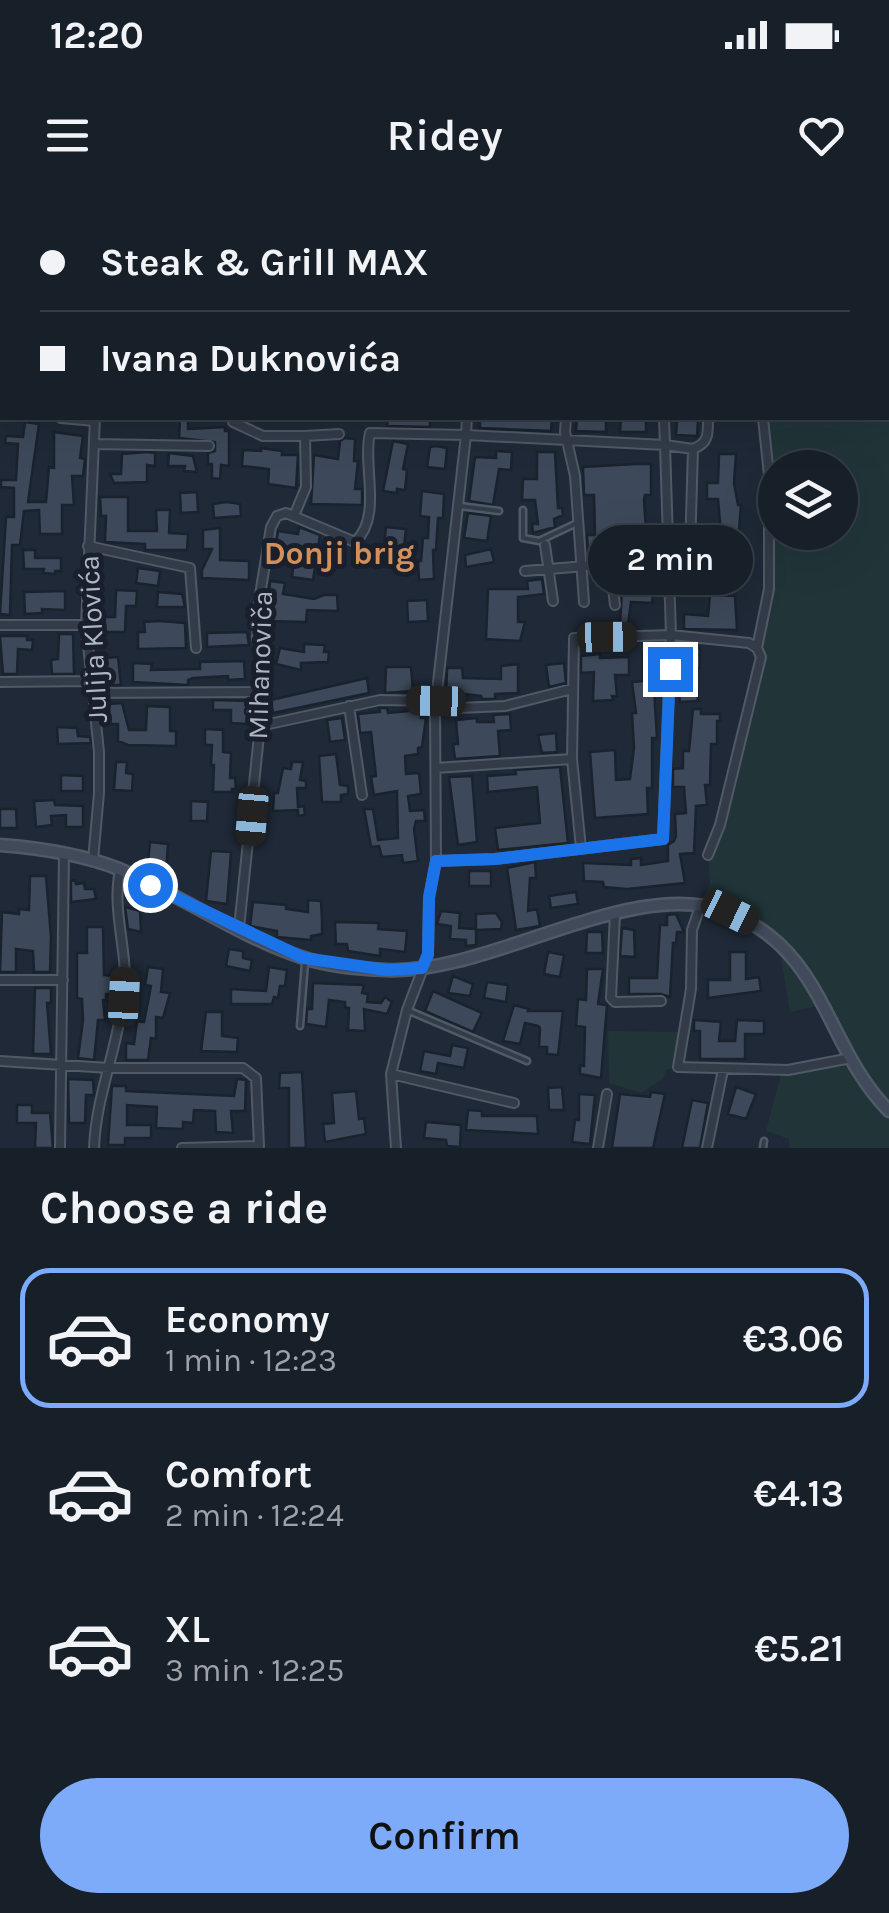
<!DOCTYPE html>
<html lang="en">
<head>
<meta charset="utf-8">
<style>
	body { margin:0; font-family:Karla,sans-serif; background:#202731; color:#f1f3f6; height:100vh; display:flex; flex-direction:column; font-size:38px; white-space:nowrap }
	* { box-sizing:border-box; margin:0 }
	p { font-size:32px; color:#9ea2a8 }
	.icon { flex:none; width:55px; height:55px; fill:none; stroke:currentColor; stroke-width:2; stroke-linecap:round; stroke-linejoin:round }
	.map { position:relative; height:948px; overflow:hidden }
	.sheet { display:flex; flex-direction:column; background:#171f29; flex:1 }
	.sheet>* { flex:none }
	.banner { position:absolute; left:0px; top:0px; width:890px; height:220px; box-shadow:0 10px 40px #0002,0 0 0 2px #363d46; display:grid; align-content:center; height:220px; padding:0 40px; background:#171f29 }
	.buttons { position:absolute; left:758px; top:250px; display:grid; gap:20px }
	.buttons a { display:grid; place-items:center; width:100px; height:100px; border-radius:50%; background:#171f29; box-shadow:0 10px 40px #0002,0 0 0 2px #363d46; font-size:50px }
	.end { position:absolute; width:45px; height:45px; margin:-22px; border:12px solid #1a73e8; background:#fff; box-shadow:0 0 0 5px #fff }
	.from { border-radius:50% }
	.bubble { position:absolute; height:70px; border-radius:35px; background:#171f29; box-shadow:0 10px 40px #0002,0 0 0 2px #363d46; font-size:32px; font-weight:600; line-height:70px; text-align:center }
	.car { position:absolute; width:30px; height:60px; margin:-30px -15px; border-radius:12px; box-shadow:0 0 8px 2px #0007; background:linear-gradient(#222 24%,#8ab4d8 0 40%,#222 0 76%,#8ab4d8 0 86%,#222 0) }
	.banner b { display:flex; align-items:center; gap:35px; height:95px; font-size:38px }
	.banner b+b { border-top:2px solid #363d46 }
	.banner i { width:25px; height:25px; background:#f1f3f6 }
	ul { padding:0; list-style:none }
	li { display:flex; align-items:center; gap:30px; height:140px; margin:0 20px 15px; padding:0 20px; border:5px solid transparent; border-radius:30px }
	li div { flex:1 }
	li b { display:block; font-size:38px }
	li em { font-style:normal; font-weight:600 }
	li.active { border-color:#7dabf9 }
	li>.icon { width:90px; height:90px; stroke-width:1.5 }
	h2 { padding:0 40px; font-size:45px; line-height:120px }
	.primary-button { display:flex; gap:20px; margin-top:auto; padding:20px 40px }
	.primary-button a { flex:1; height:115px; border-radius:60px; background:#7dabf9; color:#111; font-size:40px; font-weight:600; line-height:115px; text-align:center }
	.status { display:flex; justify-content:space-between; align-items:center; height:70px; padding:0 50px; background:#171f29; direction:ltr }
	.status svg { height:28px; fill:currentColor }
	header { display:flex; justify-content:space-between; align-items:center; height:130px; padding:0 40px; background:#171f29; font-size:45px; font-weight:600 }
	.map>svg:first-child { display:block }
	.green { fill:#213538; fill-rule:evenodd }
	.building { fill:#3d495a; stroke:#1a222e; stroke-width:2.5 }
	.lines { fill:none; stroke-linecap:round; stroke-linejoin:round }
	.lane-casing { stroke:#505966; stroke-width:9 }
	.street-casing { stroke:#505966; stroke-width:12 }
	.secondary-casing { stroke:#505966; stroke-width:15 }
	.lane { stroke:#333b48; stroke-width:4 }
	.street { stroke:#333b48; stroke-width:8 }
	.secondary { stroke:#414a5b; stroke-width:10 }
	.route { stroke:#1a73e8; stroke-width:12 }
	.labels { text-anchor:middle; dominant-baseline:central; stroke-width:10; stroke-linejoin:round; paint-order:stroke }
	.street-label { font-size:28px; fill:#adb6c5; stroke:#19202c }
	.quarter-label { font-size:32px; font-weight:bold; fill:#d49058; stroke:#19202c }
</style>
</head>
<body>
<div class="status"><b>12:20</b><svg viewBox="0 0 49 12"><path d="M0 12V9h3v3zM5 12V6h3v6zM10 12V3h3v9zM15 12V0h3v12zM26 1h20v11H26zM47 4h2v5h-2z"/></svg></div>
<header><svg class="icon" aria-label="menu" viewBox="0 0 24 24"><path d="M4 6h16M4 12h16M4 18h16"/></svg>Ridey<svg class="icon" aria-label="heart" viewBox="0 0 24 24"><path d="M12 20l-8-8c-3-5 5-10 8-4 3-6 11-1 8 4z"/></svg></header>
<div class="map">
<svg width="889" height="948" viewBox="0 0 889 948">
	<rect width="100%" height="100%" fill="#1f2937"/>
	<path class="green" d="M529,0H889V948H789V939L766,931L782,870L850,858L823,805L790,812L778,740L701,704L710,684L708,655L761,458C753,437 767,411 769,389C775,333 769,273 763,218H888V2ZM775,268H840V332H775Z
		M608,831L683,832L678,867L666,870L663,879L641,893L609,883Z"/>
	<path class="building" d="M180,218H188V229L225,227V231H229V266L221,265L220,279L212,278V264H208V253L215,251V242L179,238Z
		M388,218H430V227L387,226Z
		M480,218H552L551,231L480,228Z
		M577,218H606V232L576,231Z
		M621,218H646V232H620Z
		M677,220L698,221L697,236L676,235Z
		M25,222L39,224L28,302H46L49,267L54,268V232L83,236L80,258L85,259L83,276H72L74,305H62V334H40L39,310L24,311L20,345H12L10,415L0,414L6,317H14V288L1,287V280H16L18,244L5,243L6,236L23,237Z
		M345,238L355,239L354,261H358L355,289H362V305L311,304L314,255L338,259L340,241Z
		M393,241L408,244L403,269L407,270L405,290L397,289V293L383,291Z
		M436,246L447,248L445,269L427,267L430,247Z
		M261,248L282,251V255H298L296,288L268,284L269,269L242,266L243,250L261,251Z
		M496,251L512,252L511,270L499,269L493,305L469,301L475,257L496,258Z
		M147,252L155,253V266L147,265V282L114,283L110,274H121L122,254Z
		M537,252H555L558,308H562L563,315L554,319L555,327L533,333L532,324H538L535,300H522L523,279H537Z
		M169,253L193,256L197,272L184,271L185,266H168Z
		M719,254H736L734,283L738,305H741L737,357L723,356L718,299H707V283H718Z
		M635,264H651V295H645L644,299L648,362H651L652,376L631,377L630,352L588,355L587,335H595L594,295H584L583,267Z
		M422,291L444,294L443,318H438L436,350H433L434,379L419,380L418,361H421L423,338H428L429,317L420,316Z
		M197,292L198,312L181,313L180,293Z
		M100,297H128V331H157L156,310H170L169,333L188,334L187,350H145V344L105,342L106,316H101Z
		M227,302L240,304L241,316L214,318L213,304Z
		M468,313L491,316L487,341L464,338Z
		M299,327L320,335L313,380L292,377L295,352L275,349L278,331L298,334Z
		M386,327L406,329L404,347L384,345Z
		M220,328V360L249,361V380L202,378V370L212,349H203V330Z
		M491,349L494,362L466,367L465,355Z
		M23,350H35V358H61V371H55V374L43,373L44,369H24Z
		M138,368L160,371L158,386L136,383Z
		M542,379L544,394L518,397V422H525L520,441L486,439L488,389H528L527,381Z
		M270,381L285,383L283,394L314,399L324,395H337L338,411L307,410L306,422L267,421Z
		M116,390L137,391L136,406H126L125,432H104L105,417H115Z
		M622,390L653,391L652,403L631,402L628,425H620Z
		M65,391V410L42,409V413L25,414L24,392Z
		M158,392L182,394L185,407H157Z
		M710,395L735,396L737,430L684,429V414L708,416Z
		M427,400L428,421L408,422L407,401Z
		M159,421L185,423L186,448L138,449V432H145L144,422Z
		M247,432L249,445L207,447V433Z
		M59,434H73L74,474H52L51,460L58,459Z
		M0,436H27V440H33L32,450L18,449L17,474H3Z
		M304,444L325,445L324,452H329L328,462L301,463V470L276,464L280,448L304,452Z
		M678,448H700V468H678Z
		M655,452L653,473L657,538H652V588H647L648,614L595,618L590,552L615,550L616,580L630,579L634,548L632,513H636L632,482L643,481V453Z
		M600,454V458L629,457V475H615L617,496H612L613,500L593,501L594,472L581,473V456Z
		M118,457L121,485H102L103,458Z
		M244,461L245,479L228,480V476L193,478L188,480V485L133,482V463L152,464L151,470L200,469V462Z
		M564,463L566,483L549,487L546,465Z
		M518,464V493L495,494V499H482L481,496L463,494V500H446L447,468H462L463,478L501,479V466Z
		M386,467H411L413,491L385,493Z
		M367,478L369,493L273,513L271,500Z
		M696,483L698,501L680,502L678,485Z
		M213,500L249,501L248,524L231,523V510H213Z
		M122,503L129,530H146L147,506L170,507V531H176V546L128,545L118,541V524H110L109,504Z
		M379,508H387L388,513L420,510L421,518H426L422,547L418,548V554L405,556L406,574L419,573L421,594L408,596L410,611L424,610L425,621H416L414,629L418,661L403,663L402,655L382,657L379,646L371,647L364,609H373L378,640L398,638L397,591L374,595L371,577L376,576L371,532L360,533L359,523L358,514L380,512Z
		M693,509H701V514H720V521H717V544H711L710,585H705L707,605L696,606L694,653L680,654L685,683L627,689L604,687L603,682L584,681L583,663L631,665V659L641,658V665L668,661V645L674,641L676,636L675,614L686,613L684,587H673V569L683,568V551H689Z
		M510,514L511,530L498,531L500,556L455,559L453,544H458L456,520L477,518V522H494L493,515Z
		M342,518L345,540L330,542L327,520Z
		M57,527L77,528L78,536L90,537L91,543L58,544Z
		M205,529L223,530V552L231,553L230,578H235L236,589H232V592H213L214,565H211L212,545H205Z
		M556,533L557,552L542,553L538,535Z
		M336,554L340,585L348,586V594L341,595V602H322L319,556Z
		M116,562H127L126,573L133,574L132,591L114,590Z
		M292,562H303L300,580L306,581V588H297L298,607L304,606L305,615L298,616V610L273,611L274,593H278L283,568L291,569Z
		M560,567L568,643L498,650L495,628L540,623L537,587L488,592L487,576L516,574L515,570Z
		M61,575L83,576V591H61Z
		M472,576L477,642L458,645L449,577Z
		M54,600L55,605L83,606V627H66V615L51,616L52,625L36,627L34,601Z
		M191,601L208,602L207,621H191Z
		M0,609H16L17,628H0Z
		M150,642L168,644L166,673L147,671Z
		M211,651L231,652L227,704L206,701Z
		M535,662L536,678H530L528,711L537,709L540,726L516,730L507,668Z
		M469,671H491V686H469Z
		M30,676H46L51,737L50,772H34L33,751L16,749V772H0L2,712L19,714V709L29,710Z
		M75,680L76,684L84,683L85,689H94L96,699L71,702V681Z
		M576,692L578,704L551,708L549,696Z
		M308,700L321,701L322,721V734L311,736V740L277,737V731L250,726L253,702L286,705V709L308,712Z
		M125,707L140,711L141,732L128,729Z
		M441,711L460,713L459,728L476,729V745L466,746V740L450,739L451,726L437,724Z
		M496,713L502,722L501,729L476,730V714Z
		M676,714L684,732H677L676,743H673L670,797L661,794H629V778H657L660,725H667V715Z
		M335,722L379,723L378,729L407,731L405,752L380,749V756L348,751L347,744H336Z
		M87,727H103L104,775L114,776V794H106V800H103L105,820H98L94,860L78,858L83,820L82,799L77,798V753H87Z
		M622,728L634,730L635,757L620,756Z
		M587,732H602L603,753H586Z
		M229,749L243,751V758L252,760L250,771L226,766Z
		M548,752L564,755L560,777L544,774Z
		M730,752H746V779L759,777L761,791L708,798V780H730Z
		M148,767L163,769L161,792L170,793L163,818L156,817V839L151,838L148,860H126V843L134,844L137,821L144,822L151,786L145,785Z
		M269,767L287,770L285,786H280L278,798L274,797L272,804H231V789L266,791Z
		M587,769H603L598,804L607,805L601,878L580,874V865L584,866L585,827L576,826L578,799L586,800Z
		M453,776L473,784L470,796L448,793Z
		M487,782L508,785L506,802L484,798Z
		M313,783L364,785L362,793L368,794L367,802L381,803L385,797L392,802L387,814L364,809L365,831L348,830L349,808L345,807V802L329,800L326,827L306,824L307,809H312Z
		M35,788H51V803H47L51,854H33Z
		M433,791L482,813L473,832L425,811Z
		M514,805L529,809L528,811H563L558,855L547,854V847H539L540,828L538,826L525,823L520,844L503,841Z
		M206,812H222V836L238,838L237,852L201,851Z
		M694,820L721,822L719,841H735L737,820L764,821V834H745V859H700V831H694Z
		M452,845L468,848L464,868L438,863L436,874L420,871L424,851L450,856Z
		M302,872L306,948H289V888H279L280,873Z
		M68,879L93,880L94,895H86L85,923H69Z
		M237,879L246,880L245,911H231L233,933L216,932L215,911L194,910L193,923L183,922V929L156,928L157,907L127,905V925H151V938H125V945H108L112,886H126V891L234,896Z
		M562,887L564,910H549L548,888Z
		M736,887L756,894L746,919L728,914Z
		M356,891L359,919L364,918L366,934L325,942L323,924L334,923L332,893Z
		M651,892L665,894L653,948H612L620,894L650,897Z
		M579,894L595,895L590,944L572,942L575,920H579Z
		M692,900L708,903L700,948H682Z
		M17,905H32V913H50L53,948H35L36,923H17Z
		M468,910L482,911V916H537L538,934L466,930Z
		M426,922L461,925L460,947L447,946L446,940L424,938Z"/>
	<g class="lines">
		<g class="lane-casing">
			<path id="lane" d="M460,306L499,311
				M523,310V338L539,341L577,323
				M407,810L527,861
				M300,826L305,763
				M763,948L764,941"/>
		</g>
		<g class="street-casing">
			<path id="street" d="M84,2V0
				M180,2L181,0
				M483,2V0
				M0,4L2,5
				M0,112H2
				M0,211H2
				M61,218L95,221
				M566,218L565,232L575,276L584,402
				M664,218L665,245L693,249L690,351L668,357
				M233,222L263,236H305
				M94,244L209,246
				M693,249C709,243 708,234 708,218
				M294,316L306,287L305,236L339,234
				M545,345L553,401
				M88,346L190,368L196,448
				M525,371L610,364L615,405
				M0,425H86
				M757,448L769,389V275L763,218
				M0,482L90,481
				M92,493L261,492
				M349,506L362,595
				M435,509L505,506L572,489
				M260,526L380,500L436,501
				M436,568L572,559
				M581,648L572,559L574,438L671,435L749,443L757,448L761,457L720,625L708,655
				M93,660L99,593V552L86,425L95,218
				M436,661L495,659L663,639L671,435L665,245L466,235L467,218
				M701,704L692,730L691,789L678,867L788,870L851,858
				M615,714L611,798L615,802L661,801
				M239,728L260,526L262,464L257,437L259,401L271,327L277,316L286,313L355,342C383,316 362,266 370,233L466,235L435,509L436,661L429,697L428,755L407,810L391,874L396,948
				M0,780H63
				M0,861L109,868H243L256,878L259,946L182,948
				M391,874L514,903
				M60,948L64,654
				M94,948C96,895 118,847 124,794C129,752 111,712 120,670
				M598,948L607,894
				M707,948L723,870"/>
		</g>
		<g class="secondary-casing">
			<path id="secondary" d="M0,645C40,648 81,654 119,669C181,695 239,737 304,758C328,766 360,769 386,770C492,775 636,672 733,714C826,754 825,846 889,911"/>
		</g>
		<use href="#lane" class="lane"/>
		<use href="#street" class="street"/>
		<use href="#secondary" class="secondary"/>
	</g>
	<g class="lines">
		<path class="route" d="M150,685L304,758L387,770L422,768L428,754L429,698L436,661L495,659L663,639L670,469"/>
	</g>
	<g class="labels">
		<g class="street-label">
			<text transform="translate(93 439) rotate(-93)">Julija Klovića</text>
			<text transform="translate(260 465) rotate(-88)">Mihanoviča</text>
		</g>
		<g class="quarter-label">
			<text x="339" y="353">Donji brig</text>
		</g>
	</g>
</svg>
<div class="buttons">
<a><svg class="icon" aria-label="layers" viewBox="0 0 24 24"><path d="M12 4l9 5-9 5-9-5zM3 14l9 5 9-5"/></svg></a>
</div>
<i class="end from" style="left:150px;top:685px"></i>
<i class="end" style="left:670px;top:469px"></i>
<div class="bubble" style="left:588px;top:325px;width:165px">2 min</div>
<i class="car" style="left:607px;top:437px;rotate:89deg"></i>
<i class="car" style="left:436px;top:501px;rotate:271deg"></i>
<i class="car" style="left:252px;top:616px;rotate:185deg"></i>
<i class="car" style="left:730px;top:712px;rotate:116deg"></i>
<i class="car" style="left:124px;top:797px;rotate:3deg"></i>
<div class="banner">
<b><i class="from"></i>Steak &amp; Grill MAX</b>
<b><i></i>Ivana Duknovića</b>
</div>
</div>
<section class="sheet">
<h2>Choose a ride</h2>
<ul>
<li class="active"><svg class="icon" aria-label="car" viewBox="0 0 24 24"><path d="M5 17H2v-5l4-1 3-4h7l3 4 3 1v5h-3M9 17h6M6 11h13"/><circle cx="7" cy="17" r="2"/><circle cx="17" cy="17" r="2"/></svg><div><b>Economy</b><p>1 min · 12:23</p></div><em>€3.06</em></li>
<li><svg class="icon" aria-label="car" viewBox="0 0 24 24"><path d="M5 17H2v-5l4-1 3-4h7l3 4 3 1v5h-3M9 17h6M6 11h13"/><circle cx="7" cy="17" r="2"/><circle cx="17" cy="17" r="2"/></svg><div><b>Comfort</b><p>2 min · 12:24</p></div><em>€4.13</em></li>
<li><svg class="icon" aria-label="car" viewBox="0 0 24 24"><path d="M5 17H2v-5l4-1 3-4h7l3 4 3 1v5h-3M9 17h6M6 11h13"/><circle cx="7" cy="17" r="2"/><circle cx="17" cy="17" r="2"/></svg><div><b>XL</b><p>3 min · 12:25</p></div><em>€5.21</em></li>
</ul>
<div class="primary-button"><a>Confirm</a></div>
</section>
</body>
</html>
